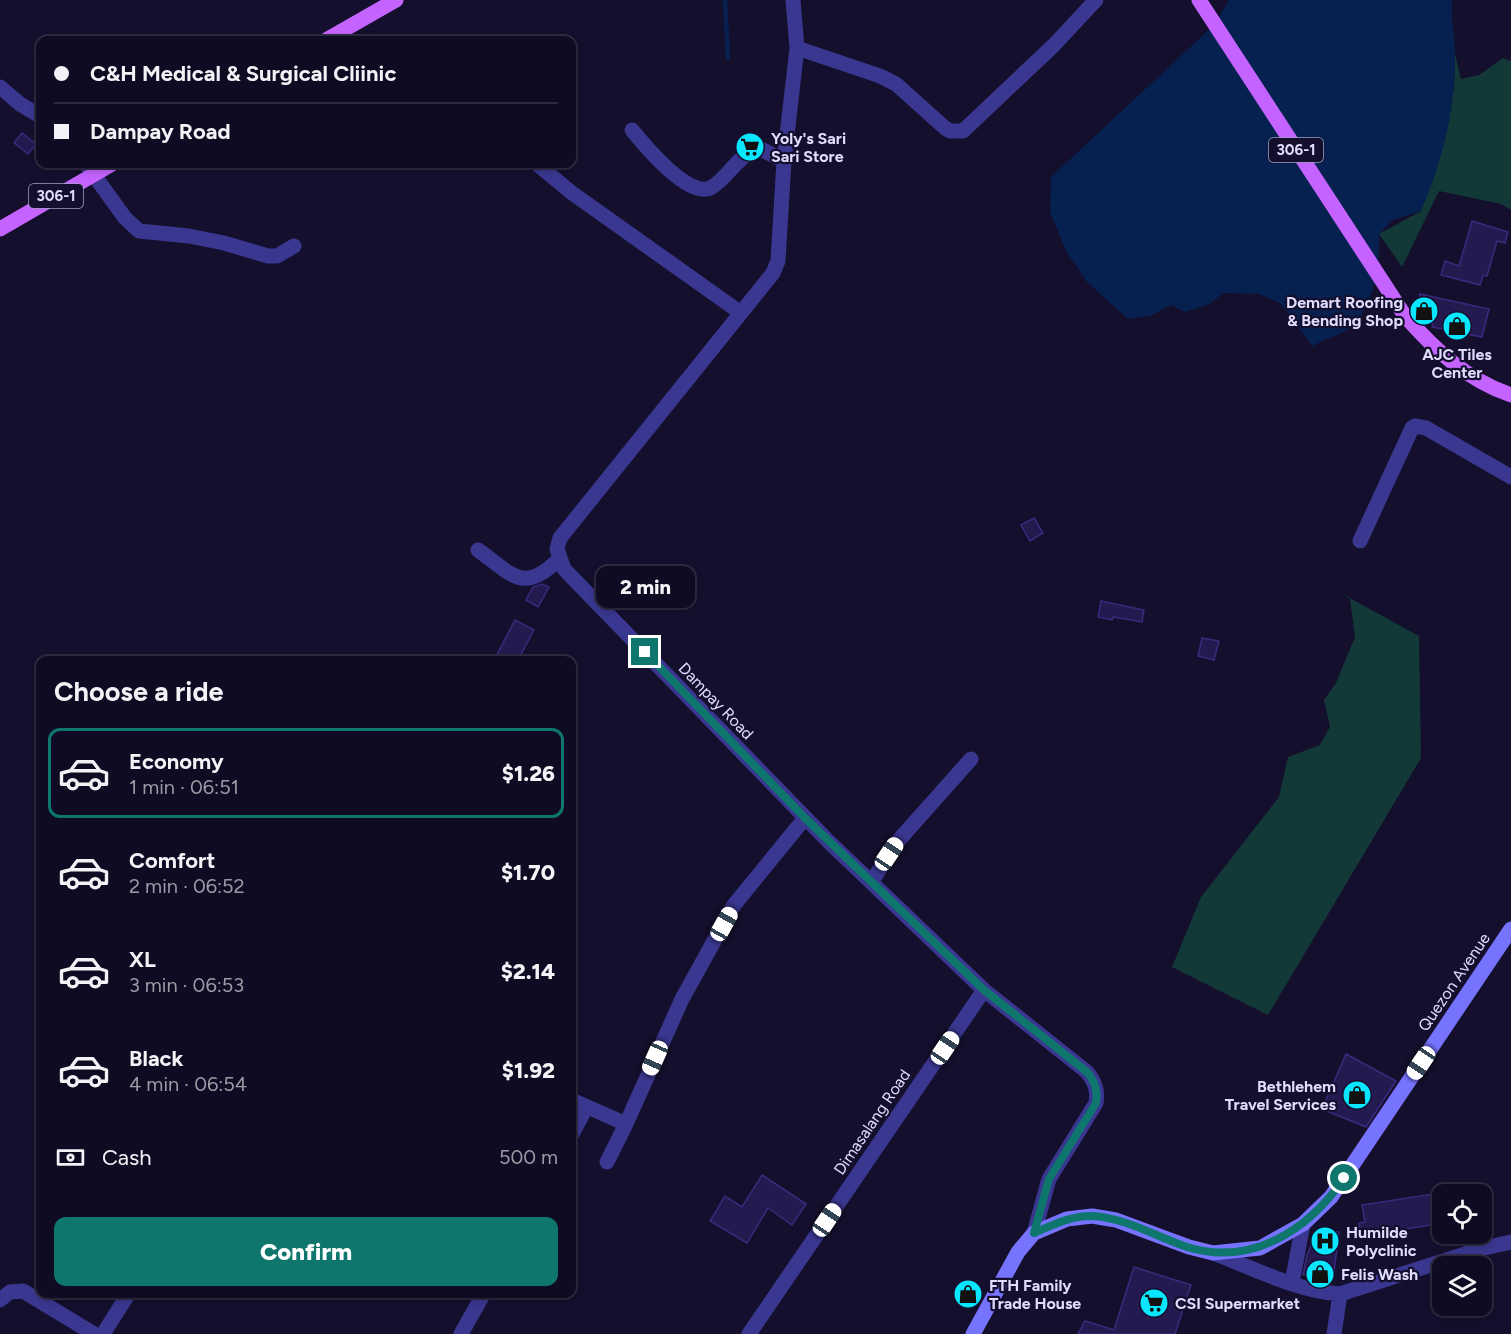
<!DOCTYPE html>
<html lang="en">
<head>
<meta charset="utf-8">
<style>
	body { margin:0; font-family:Figtree,sans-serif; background:#18142a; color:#f1f3f6; height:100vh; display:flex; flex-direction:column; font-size:22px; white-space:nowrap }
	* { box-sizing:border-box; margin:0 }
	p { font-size:20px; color:#9b9ba5 }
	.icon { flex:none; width:33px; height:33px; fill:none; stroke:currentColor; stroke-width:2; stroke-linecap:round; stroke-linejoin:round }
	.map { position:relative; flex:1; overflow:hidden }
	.sheet { position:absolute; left:36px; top:656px; width:540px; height:642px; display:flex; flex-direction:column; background:#0f0b22; border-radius:12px; box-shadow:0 3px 9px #0003,0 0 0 2px #2f2b40 }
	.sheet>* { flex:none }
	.banner { position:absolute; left:36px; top:36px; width:540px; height:132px; border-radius:12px; box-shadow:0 3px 9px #0003,0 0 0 2px #2f2b40; display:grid; align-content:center; height:132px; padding:0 18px; background:#0f0b22 }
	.buttons { position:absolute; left:1432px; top:1184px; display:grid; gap:12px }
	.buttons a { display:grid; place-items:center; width:60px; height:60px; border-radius:12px; background:#0f0b22; box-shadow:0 3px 9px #0003,0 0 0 2px #2f2b40; font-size:30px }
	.end { position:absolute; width:27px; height:27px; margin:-14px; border:8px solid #0f766e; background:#fff; box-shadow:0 0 0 3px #fff }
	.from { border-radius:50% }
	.bubble { position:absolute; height:42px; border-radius:12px; background:#0f0b22; box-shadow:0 3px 9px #0003,0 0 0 2px #2f2b40; font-size:20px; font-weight:800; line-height:42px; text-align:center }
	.car { position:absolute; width:18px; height:36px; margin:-18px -9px; border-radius:8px; box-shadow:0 0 4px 2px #0007; background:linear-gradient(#fff 24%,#345 0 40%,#fff 0 76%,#345 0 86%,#fff 0) }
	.banner b { display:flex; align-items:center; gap:21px; height:57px; font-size:22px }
	.banner b+b { border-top:2px solid #2f2b40 }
	.banner i { width:15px; height:15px; background:#f1f3f6 }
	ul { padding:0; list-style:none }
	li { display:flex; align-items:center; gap:18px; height:90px; margin:0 12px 9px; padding:0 6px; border:3px solid transparent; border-radius:12px }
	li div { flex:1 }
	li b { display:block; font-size:22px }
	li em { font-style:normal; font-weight:800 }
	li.active { border-color:#0f766e }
	li>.icon { width:54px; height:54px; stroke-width:1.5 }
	h2 { padding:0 18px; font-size:27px; line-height:72px }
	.pay { display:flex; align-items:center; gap:15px; height:66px; padding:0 18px; font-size:22px }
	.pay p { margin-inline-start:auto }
	.button { display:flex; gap:12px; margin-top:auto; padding:12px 18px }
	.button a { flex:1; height:69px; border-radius:12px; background:#0f766e; color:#fff; font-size:24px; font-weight:800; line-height:69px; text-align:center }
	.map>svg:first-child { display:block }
	.green { fill:#123837 }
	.water { fill:#06214f }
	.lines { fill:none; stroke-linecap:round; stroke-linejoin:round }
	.stream { stroke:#06214f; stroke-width:4.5 }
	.building { fill:#251a50; stroke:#3a2a7e; stroke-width:1.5 }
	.street { stroke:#3a3790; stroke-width:15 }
	.secondary { stroke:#7673ff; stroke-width:15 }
	.primary { stroke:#c463ff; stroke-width:15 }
	.route { stroke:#0f766e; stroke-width:8 }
	.labels { text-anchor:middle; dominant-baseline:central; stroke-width:4.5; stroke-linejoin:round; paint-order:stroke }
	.shield { fill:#140f2d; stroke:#a39ec0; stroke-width:1.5 }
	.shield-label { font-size:15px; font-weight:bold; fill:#e0dcff }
	.poi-label { font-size:16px; font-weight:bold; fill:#e0dcff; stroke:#140f2d; text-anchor:start }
	.street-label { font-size:16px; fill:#e0dcff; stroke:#140f2d }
</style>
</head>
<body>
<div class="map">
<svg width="1511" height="1334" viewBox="0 0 1511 1334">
	<rect width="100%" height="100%" fill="#140f2d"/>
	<path class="green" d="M1455,54L1461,79L1479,75L1503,58L1511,61V210L1501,204L1439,191L1402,267L1379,234L1421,211L1454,89Z
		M1337,591L1419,636L1421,758L1268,1015L1172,967L1201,897L1279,797L1288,757L1320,745L1330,727L1324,700L1336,683L1355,637L1350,599Z"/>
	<path class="water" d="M1229,0H1452C1451,19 1455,36 1455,55C1456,108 1442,163 1421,211L1393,220L1379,234C1380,261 1375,303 1354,324C1345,334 1325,339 1312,346L1280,303L1259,294L1224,293L1208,305L1185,312L1171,305L1150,316L1128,319L1087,282L1066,251L1050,212L1051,177L1215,24Z"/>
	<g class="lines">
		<path class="stream" d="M725,0L728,58"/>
	</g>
	<path class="building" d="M22,133L36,144L28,154L14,143Z
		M1472,221L1508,232L1505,243L1497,241L1487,276L1483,275L1480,285L1441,275L1445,261L1459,266Z
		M1420,294L1489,309L1482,337L1432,327L1434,316L1416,312Z
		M1034,518L1043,533L1030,541L1021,525Z
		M542,584L549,587L538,607L526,600L533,587Z
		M1101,601L1144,610L1142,622L1113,617L1112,620L1098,617Z
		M515,620L534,630L518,660H494Z
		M1202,638L1219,641L1214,660L1198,656Z
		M1346,1054L1396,1081L1366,1127L1322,1109Z
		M762,1175L806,1204L792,1225L768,1208L747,1243L710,1221L725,1196L742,1207Z
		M1439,1193L1443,1223L1361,1236L1359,1223L1365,1222L1362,1205Z
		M1317,1231L1339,1232L1333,1280L1303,1275L1307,1255Z
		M1134,1267L1191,1285L1175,1334H1078L1085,1321L1114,1330Z"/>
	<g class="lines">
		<path class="street" d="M793,0L797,48L784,161L778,261L773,273L560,538L557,549L564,569L829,842L984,990L1087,1072C1095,1082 1098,1090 1096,1103L1049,1179L1034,1233
			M797,48L880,76L896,84L945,128L950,131H963L1054,45L1096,0
			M0,87L20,104L40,116
			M632,130C645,146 691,201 712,187C728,177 734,161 754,149L763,150L784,161
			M86,164L125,218L139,231L189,236L224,243L268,256H277L294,246
			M537,164L572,193L741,313
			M1360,541L1412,428L1415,426L1426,428L1511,477
			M478,550C512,574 523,595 559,559
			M872,881L898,841L971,759
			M572,1100L626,1124L682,999L734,905L805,818
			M572,1134L586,1108
			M607,1162L626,1124
			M1213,1253C1253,1268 1297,1291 1340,1294L1484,1248L1511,1242
			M1292,1283L1303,1224
			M0,1300L10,1292L23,1291L94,1334
			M103,1334L129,1293
			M461,1334L484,1293
			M749,1334L984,990
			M1334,1334L1340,1294"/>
		<path class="secondary" d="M973,1334L1018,1252L1034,1233L1067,1219L1092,1216L1116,1220L1189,1247L1213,1253L1260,1248L1303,1224L1331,1197L1511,929"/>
		<path class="primary" d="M1199,0L1405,316C1435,350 1467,380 1511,395
			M326,40L396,0
			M0,229L112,164"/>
	</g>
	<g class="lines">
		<path class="route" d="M645,652L805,818L938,946L984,990L1087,1072C1095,1082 1098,1090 1096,1103L1049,1179L1034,1233C1053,1225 1070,1216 1091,1216C1124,1217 1157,1237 1187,1247C1251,1267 1309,1230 1344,1178"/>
	</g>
	<defs>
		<g id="supermarket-disc" transform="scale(1.5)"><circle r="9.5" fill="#08e7ff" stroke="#140f2d"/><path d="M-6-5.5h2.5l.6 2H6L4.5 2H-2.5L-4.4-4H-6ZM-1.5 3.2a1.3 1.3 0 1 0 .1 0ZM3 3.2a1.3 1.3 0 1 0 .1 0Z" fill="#111"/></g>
		<g id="shop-disc" transform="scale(1.5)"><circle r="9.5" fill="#08e7ff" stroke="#140f2d"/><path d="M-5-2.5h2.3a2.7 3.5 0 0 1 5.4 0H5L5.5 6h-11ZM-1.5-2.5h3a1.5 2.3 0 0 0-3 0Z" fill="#111"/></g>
		<g id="hospital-disc" transform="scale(1.5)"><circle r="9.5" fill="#08e7ff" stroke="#140f2d"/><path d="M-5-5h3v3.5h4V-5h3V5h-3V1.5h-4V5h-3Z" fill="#111"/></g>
	</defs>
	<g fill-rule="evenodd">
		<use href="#supermarket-disc" x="750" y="147"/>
		<use href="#shop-disc" x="1424" y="311"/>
		<use href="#shop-disc" x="1457" y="326"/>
		<use href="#shop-disc" x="1357" y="1095"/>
		<use href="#hospital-disc" x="1325" y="1241"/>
		<use href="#shop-disc" x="1320" y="1274"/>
		<use href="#shop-disc" x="968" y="1294"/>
		<use href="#supermarket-disc" x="1154" y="1303"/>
	</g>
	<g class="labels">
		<g class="shield">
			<rect x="1269" y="138" width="54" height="24" rx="4.5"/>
			<rect x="29" y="184" width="54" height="24" rx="4.5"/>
		</g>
		<g class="shield-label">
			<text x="1296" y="150">306-1</text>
			<text x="56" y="196">306-1</text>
		</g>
		<g class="poi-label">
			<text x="771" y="138">Yoly's Sari<tspan x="771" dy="18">Sari Store</tspan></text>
			<text x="1403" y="302" text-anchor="end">Demart Roofing<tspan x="1403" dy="18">&amp; Bending Shop</tspan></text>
			<text x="1457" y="354" text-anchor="middle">AJC Tiles<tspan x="1457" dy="18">Center</tspan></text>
			<text x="1336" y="1086" text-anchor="end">Bethlehem<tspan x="1336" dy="18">Travel Services</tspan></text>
			<text x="1346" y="1232">Humilde<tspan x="1346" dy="18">Polyclinic</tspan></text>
			<text x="1341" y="1274">Felis Wash</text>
			<text x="989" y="1285">FTH Family<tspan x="989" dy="18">Trade House</tspan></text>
			<text x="1175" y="1303">CSI Supermarket</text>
		</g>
		<g class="street-label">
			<text transform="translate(716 701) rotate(46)">Dampay Road</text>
			<text transform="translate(1454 982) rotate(-56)">Quezon Avenue</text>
			<text transform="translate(872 1122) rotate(-56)">Dimasalang Road</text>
		</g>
	</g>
</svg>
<div class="buttons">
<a><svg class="icon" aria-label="locate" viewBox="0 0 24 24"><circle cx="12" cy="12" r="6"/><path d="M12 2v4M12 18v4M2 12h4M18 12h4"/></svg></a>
<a><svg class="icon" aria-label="layers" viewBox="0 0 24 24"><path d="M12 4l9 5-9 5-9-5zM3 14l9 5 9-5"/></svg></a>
</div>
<i class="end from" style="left:1344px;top:1178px"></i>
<i class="end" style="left:645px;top:652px"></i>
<div class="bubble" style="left:596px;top:566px;width:99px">2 min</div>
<i class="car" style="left:889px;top:854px;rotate:34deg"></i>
<i class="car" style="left:724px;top:924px;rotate:29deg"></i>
<i class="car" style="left:945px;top:1048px;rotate:34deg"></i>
<i class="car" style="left:655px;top:1058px;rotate:204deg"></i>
<i class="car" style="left:1421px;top:1063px;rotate:214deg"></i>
<i class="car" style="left:827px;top:1220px;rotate:34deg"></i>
<div class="banner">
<b><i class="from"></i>C&amp;H Medical &amp; Surgical Cliinic</b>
<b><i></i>Dampay Road</b>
</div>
<section class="sheet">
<h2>Choose a ride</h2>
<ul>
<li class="active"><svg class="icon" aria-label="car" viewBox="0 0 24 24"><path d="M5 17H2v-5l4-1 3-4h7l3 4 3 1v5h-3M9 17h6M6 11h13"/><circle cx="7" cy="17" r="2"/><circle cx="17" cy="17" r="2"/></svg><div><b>Economy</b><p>1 min · 06:51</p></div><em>$1.26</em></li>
<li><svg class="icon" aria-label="car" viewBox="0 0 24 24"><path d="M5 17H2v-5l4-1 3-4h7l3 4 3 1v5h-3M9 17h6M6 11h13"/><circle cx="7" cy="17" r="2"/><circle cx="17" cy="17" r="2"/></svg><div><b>Comfort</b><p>2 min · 06:52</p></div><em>$1.70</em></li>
<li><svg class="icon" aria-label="car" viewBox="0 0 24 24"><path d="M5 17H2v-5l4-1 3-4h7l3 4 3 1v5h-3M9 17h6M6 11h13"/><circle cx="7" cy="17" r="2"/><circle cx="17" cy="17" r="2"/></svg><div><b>XL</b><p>3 min · 06:53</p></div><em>$2.14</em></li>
<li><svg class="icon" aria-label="car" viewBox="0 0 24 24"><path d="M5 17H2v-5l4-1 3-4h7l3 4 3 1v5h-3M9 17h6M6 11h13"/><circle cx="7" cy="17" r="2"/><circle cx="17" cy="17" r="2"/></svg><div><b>Black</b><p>4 min · 06:54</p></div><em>$1.92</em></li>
</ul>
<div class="pay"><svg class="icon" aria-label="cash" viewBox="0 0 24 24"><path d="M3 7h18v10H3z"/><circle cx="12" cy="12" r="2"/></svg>Cash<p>500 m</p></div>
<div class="button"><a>Confirm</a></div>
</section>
</div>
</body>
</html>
